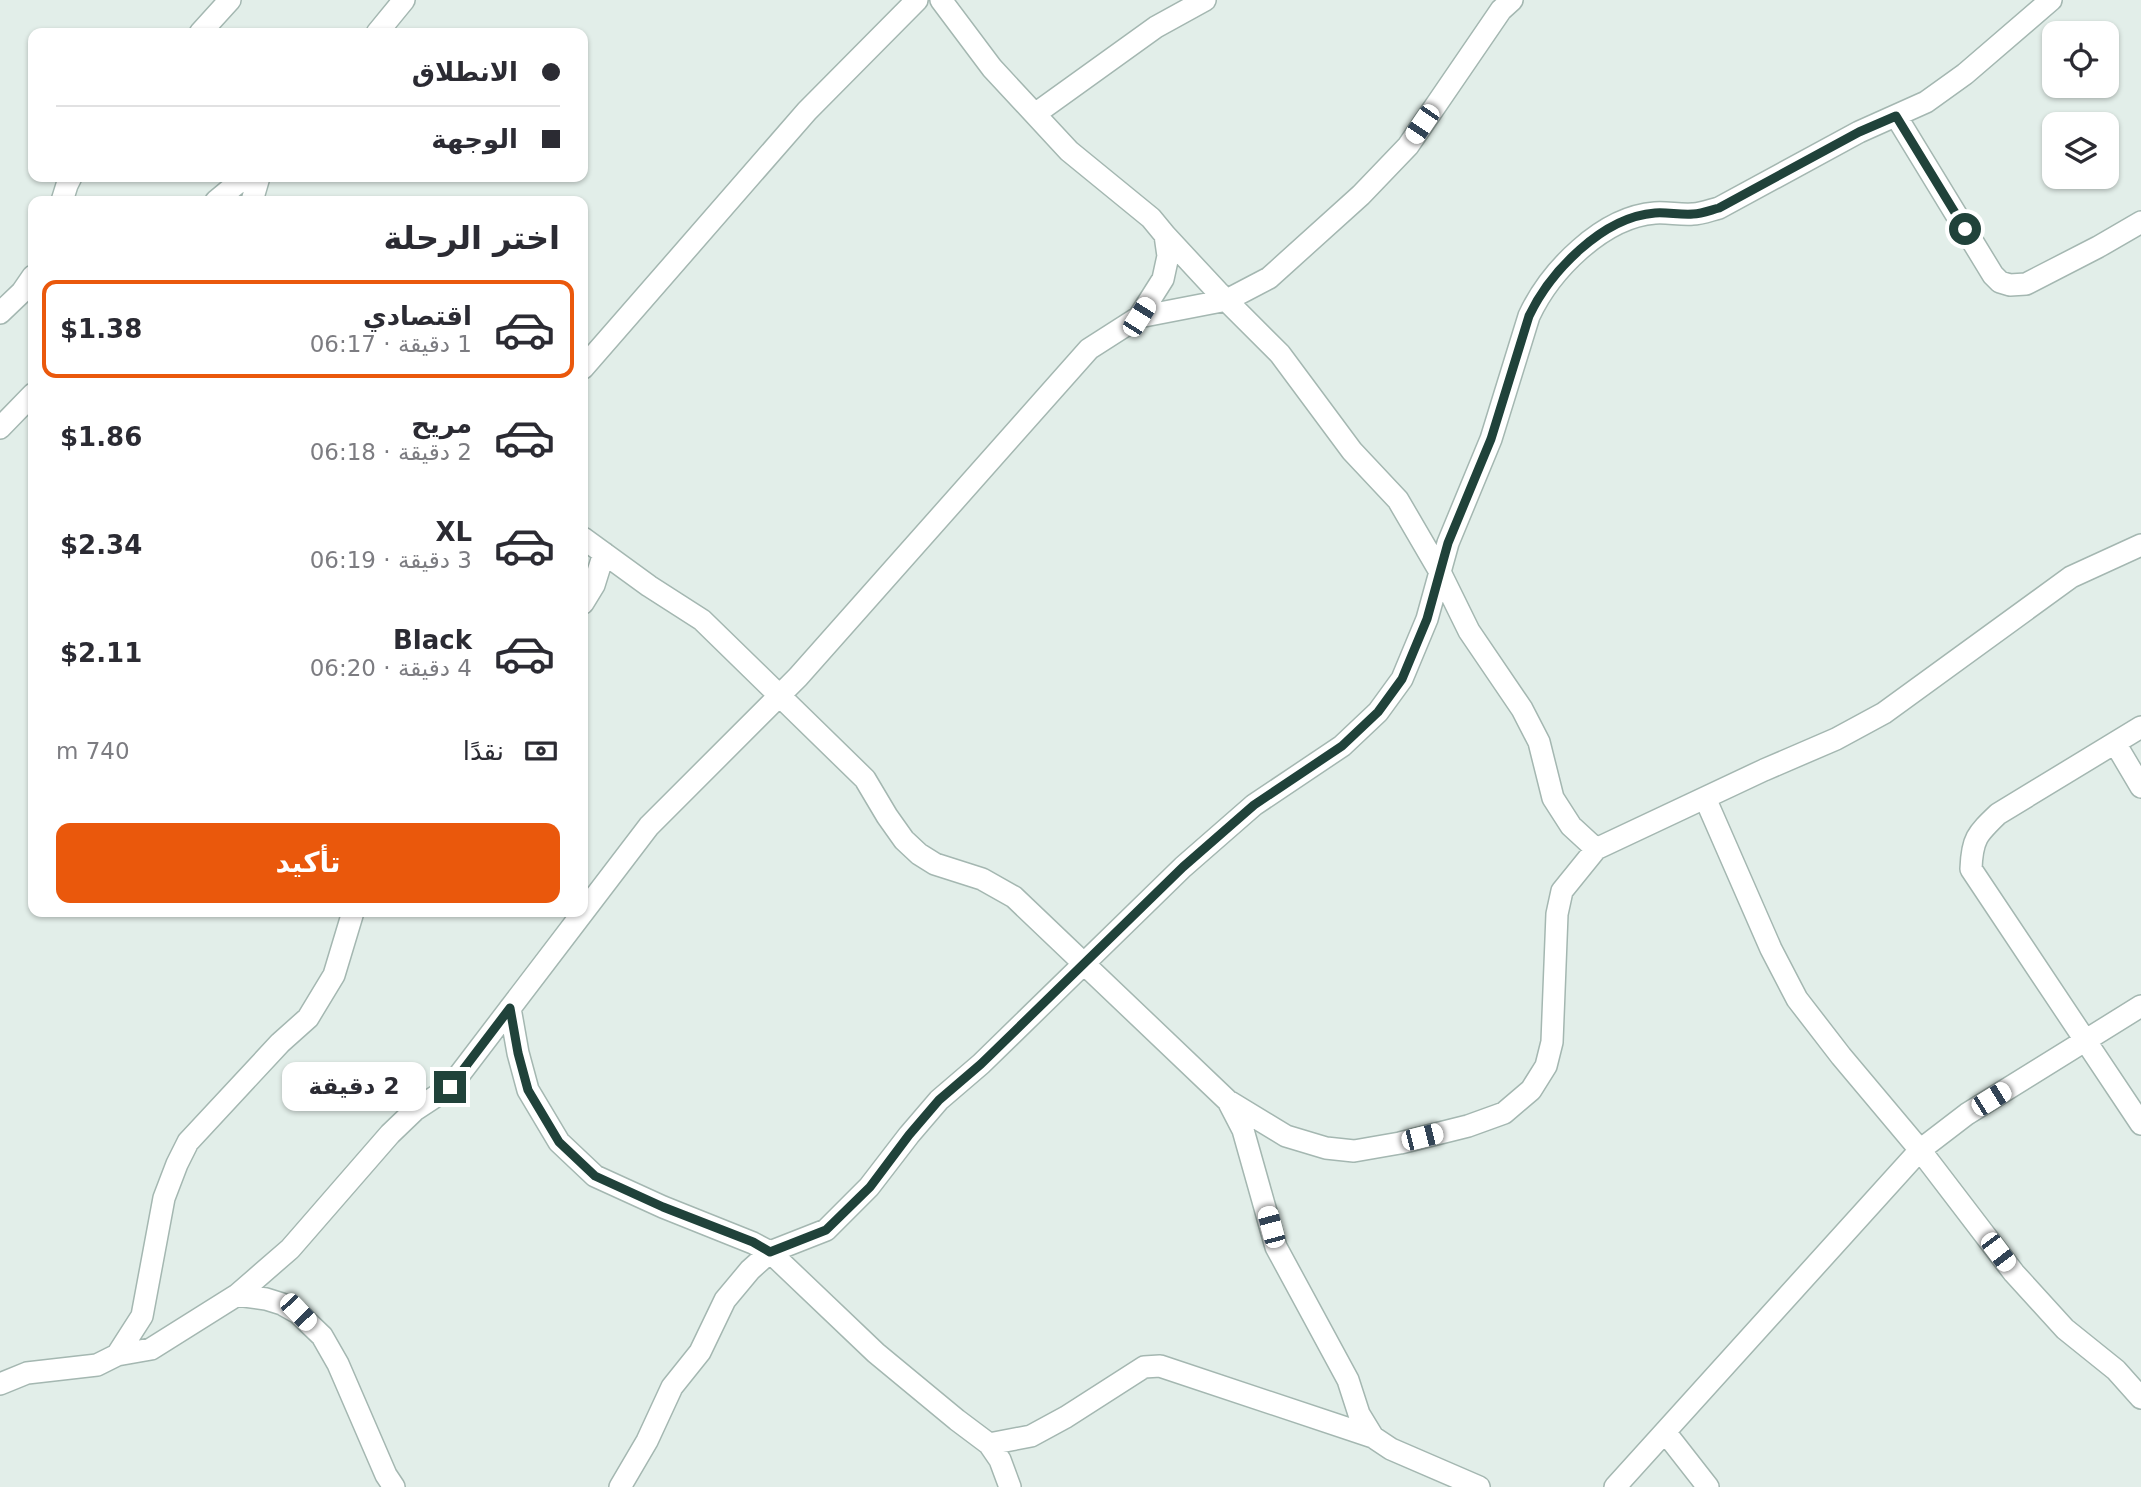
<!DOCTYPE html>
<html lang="ar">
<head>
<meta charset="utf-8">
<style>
	body { margin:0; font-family:"DejaVu Sans","Noto Sans Arabic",sans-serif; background:#f2f2f3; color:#2b2b33; direction:rtl; height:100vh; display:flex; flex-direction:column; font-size:26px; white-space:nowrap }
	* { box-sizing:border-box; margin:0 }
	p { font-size:23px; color:#7c7c81 }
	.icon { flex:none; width:38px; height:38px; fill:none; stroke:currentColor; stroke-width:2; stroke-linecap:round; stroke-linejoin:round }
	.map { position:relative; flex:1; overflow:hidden; direction:ltr }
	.side { position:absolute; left:28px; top:196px; width:560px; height:721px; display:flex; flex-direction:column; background:#fff; border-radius:14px; box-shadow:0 2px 5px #0004; direction:rtl }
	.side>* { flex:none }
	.banner { position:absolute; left:28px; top:28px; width:560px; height:154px; border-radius:14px; box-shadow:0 2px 5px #0004; direction:rtl; display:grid; align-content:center; height:154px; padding:0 28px; background:#fff }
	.tools { position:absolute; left:2042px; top:21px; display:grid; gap:14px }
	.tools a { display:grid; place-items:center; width:77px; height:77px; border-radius:14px; background:#fff; box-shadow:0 2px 5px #0004; font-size:35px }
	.end { position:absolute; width:32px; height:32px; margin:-16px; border:9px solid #20423a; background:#fff; box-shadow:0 0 0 4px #fff }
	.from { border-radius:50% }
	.bubble { position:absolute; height:49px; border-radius:14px; background:#fff; box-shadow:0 2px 5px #0004; font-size:23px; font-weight:800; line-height:49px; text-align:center; direction:rtl }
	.car { position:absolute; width:21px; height:42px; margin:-21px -10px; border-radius:9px; box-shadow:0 0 5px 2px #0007; background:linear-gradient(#fff 24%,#345 0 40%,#fff 0 76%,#345 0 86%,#fff 0) }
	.banner b { display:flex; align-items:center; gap:24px; height:66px; font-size:26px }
	.banner b+b { border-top:2px solid #e1e1e2 }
	.banner i { width:18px; height:18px; background:#2b2b33 }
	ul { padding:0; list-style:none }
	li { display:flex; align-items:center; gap:21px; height:98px; margin:0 14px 10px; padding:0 14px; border:4px solid transparent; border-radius:14px }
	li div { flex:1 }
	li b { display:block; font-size:26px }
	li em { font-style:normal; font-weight:800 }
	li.selected { border-color:#ea580c }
	li>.icon { width:63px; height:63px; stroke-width:1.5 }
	h2 { padding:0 28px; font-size:32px; line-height:84px }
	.pay { display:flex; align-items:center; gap:18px; height:77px; padding:0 28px; font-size:26px }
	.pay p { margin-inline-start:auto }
	.cta { display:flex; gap:14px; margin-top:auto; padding:14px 28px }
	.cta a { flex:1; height:80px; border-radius:14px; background:#ea580c; color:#fff; font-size:28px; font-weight:800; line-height:80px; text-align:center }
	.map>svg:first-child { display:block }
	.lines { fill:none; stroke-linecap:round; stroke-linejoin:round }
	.minor-casing { stroke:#a4b7b1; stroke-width:24 }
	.minor { stroke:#fff; stroke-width:21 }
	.route { stroke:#20423a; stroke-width:9 }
</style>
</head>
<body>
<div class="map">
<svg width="2141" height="1487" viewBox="0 0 2141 1487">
	<rect width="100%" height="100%" fill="#e2eee9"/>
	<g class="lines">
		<g class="minor-casing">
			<path id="minor" d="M200,33L230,0
				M377,33L404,0
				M1035,114L1156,27L1205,0
				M1896,116L1993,275L2000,282L2010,285L2026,284L2098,247L2141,222
				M62,201L67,185L71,177
				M216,201L245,177
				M252,201L259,177
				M1165,235L1218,292L1280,354L1352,451L1398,500L1440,572L1469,631L1522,709L1539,742L1553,798L1571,826L1596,849
				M0,313L22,292L33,276
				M1139,317L1227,300L1269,278L1361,195L1408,146L1501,10L1512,0
				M583,368L807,111L917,0
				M0,428L33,394
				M583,538L649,586L702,620L865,779L887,816L904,840L919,854L935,864L982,879L1014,897L1228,1101L1243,1130L1276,1247L1348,1380L1359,1414L1373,1437L1391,1449L1479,1487
				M583,603L594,585L604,553
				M2141,727L1998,814C1977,834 1972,839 1971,869L2141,1124
				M2115,743L2141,787
				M1705,798L1771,949L1797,999L1841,1056L1920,1150L2014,1273L2065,1329L2116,1370L2141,1398
				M510,1008L518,1053L528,1090L559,1142L595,1176L663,1207L753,1243L770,1252L876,1353L957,1420L989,1444L1000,1460L1010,1487
				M1230,1102L1286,1136L1326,1148L1354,1151L1400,1143L1468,1126L1504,1113L1531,1090L1546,1066L1552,1042L1557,914L1562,891L1596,849L1764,770L1836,739L1884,713L2071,577L2141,545
				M237,1295L266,1299L282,1304L298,1313L322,1336L338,1364L386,1475L394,1487
				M117,1355L151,1349L237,1295L290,1249L390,1134L415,1110L450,1087L649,826L798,677L1089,349L1139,317L1163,279L1168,256L1165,235L1151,218L1069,151L992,68L941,0
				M0,1384L27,1373L97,1365L117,1355L142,1316L164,1198L177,1164L188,1142L280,1043L308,1018L334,975L353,912
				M1665,1432L1708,1487
				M989,1444L1031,1436L1066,1417L1144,1367L1160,1366L1373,1437
				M620,1487L647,1441L672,1387L700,1352L725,1300L750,1270L770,1252L826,1230L869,1187L909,1135L939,1100L981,1064L1183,867L1254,805L1342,746L1378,712L1402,679L1427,619L1448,543L1491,439L1529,316C1550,271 1602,217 1655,213C1667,212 1680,215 1693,214C1701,214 1711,210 1719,208L1859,132L1926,102L1965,74L2051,0
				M1615,1487L1920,1150L1967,1114L2141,1006"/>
		</g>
		<use href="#minor" class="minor"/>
	</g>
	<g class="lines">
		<path class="route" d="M450,1087L510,1008L518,1053L528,1090L559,1142L595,1176L663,1207L753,1242L770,1252L826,1230L870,1187L909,1135L939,1100L981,1064L1183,867L1254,805L1342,746L1378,712L1402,679L1427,619L1448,543L1491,439L1529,316C1550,272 1602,217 1655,213C1667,212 1680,215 1693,214C1702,214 1711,210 1719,208L1859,132L1896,116L1965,229"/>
	</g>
</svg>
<div class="tools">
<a><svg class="icon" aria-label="locate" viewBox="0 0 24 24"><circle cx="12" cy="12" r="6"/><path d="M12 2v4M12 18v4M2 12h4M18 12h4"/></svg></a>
<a><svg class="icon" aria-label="layers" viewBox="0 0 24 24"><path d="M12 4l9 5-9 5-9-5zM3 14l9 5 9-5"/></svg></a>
</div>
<i class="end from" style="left:1965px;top:229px"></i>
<i class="end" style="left:450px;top:1087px"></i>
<div class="bubble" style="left:282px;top:1062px;width:144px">2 دقيقة</div>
<i class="car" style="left:1422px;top:124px;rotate:214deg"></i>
<i class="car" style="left:1139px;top:317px;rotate:32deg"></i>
<i class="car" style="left:1991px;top:1099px;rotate:58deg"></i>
<i class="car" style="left:1422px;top:1137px;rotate:76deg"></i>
<i class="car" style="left:1271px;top:1227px;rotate:345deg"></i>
<i class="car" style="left:1998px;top:1252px;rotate:143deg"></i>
<i class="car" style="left:298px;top:1312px;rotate:136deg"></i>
<div class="banner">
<b><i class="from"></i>الانطلاق</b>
<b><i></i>الوجهة</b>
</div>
<section class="side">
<h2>اختر الرحلة</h2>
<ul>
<li class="selected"><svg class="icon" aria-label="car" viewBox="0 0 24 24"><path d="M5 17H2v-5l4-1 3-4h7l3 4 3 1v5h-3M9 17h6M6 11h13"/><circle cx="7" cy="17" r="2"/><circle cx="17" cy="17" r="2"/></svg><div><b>اقتصادي</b><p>1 دقيقة · 06:17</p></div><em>$1.38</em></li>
<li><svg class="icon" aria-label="car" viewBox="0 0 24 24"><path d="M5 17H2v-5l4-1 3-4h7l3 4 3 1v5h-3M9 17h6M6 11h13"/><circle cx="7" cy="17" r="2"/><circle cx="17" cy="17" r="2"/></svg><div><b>مريح</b><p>2 دقيقة · 06:18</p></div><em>$1.86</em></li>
<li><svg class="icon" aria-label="car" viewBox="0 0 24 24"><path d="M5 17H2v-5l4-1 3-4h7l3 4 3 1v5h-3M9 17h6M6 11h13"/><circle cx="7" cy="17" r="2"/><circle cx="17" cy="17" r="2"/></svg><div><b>XL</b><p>3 دقيقة · 06:19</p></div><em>$2.34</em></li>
<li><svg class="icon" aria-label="car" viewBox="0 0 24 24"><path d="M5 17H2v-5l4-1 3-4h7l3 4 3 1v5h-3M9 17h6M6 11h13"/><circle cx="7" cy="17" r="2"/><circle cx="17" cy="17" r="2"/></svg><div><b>Black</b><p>4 دقيقة · 06:20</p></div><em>$2.11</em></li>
</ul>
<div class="pay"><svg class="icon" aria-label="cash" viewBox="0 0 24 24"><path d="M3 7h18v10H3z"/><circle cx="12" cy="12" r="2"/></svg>نقدًا<p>740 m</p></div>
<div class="cta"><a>تأكيد</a></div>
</section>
</div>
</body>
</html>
